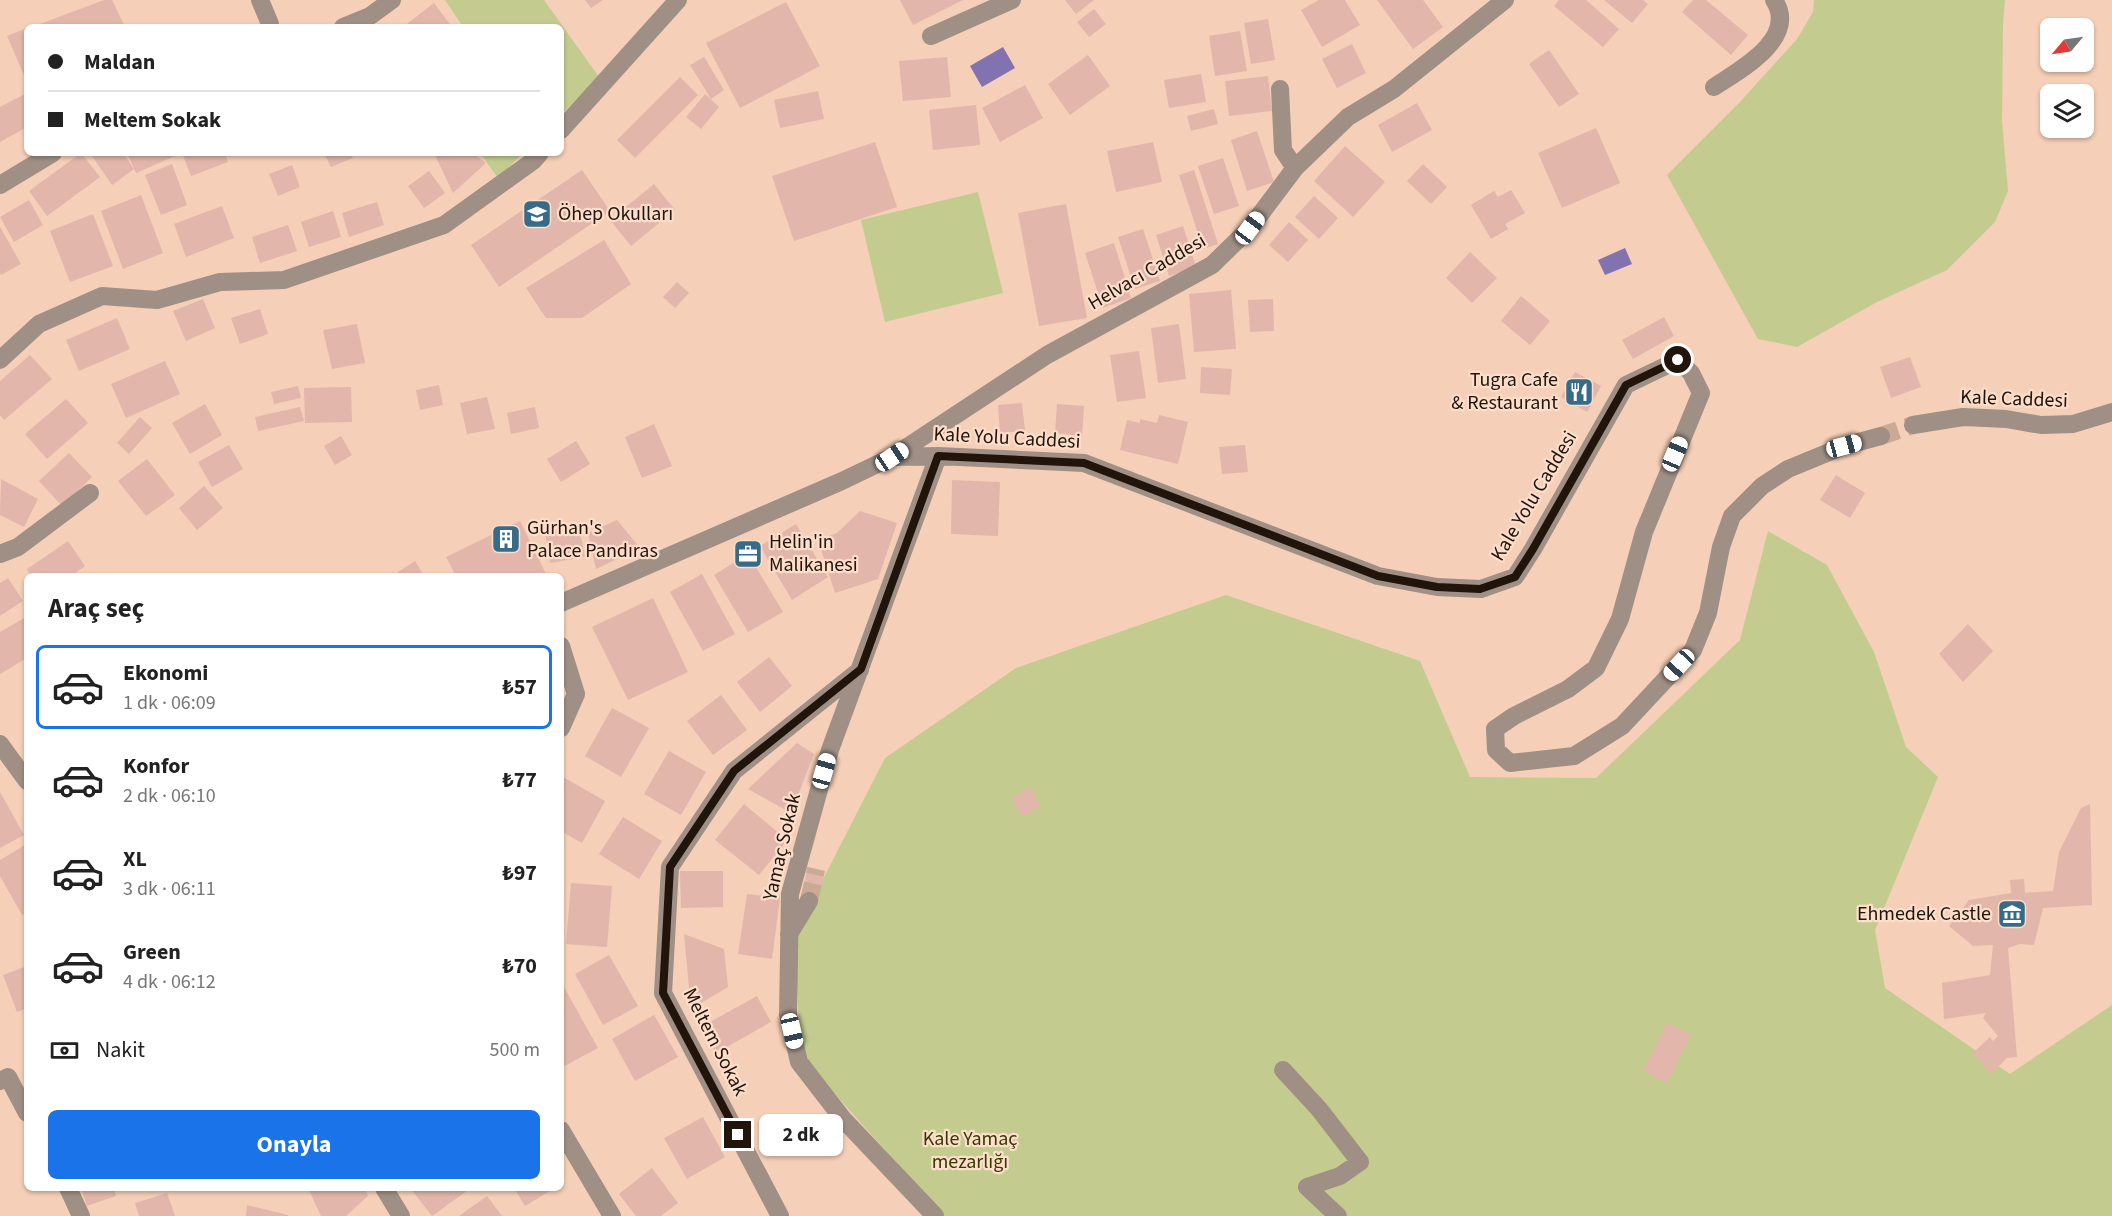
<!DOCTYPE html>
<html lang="tr">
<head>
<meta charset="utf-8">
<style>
	body { margin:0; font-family:"Source Sans 3",sans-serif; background:#f2f2f2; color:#222; height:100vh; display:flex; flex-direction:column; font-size:22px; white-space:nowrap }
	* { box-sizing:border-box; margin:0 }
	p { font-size:20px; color:#767676 }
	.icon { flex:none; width:33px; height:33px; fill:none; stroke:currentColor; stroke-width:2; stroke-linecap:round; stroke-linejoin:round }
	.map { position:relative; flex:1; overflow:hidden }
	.panel { position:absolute; left:24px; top:573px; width:540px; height:618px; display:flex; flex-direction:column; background:#fff; border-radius:9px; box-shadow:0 2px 4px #0004 }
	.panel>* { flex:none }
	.guide { position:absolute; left:24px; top:24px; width:540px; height:132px; border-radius:9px; box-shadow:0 2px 4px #0004; display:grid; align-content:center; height:132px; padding:0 24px; background:#fff }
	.needle { width:39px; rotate:241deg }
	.tools { position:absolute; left:2040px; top:18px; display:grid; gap:12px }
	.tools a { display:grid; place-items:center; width:54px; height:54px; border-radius:9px; background:#fff; box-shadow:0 2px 4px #0004; font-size:30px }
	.end { position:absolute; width:27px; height:27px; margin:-14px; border:8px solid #21140b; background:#fff; box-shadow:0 0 0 3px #fff }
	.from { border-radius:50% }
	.bubble { position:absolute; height:42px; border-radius:9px; background:#fff; box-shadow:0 2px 4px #0004; font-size:20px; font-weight:700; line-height:42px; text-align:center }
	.car { position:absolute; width:18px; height:36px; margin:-18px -9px; border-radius:8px; box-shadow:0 0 4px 2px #0007; background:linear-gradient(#fff 24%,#345 0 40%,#fff 0 76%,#345 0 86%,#fff 0) }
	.guide b { display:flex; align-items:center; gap:21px; height:57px; font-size:22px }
	.guide b+b { border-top:2px solid #e0e0e0 }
	.guide i { width:15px; height:15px; background:#222 }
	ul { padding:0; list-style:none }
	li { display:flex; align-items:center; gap:18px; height:84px; margin:0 12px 9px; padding:0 12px; border:3px solid transparent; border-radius:9px }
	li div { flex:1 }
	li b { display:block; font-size:22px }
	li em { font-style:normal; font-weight:700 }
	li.selected { border-color:#1a73e8 }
	li>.icon { width:54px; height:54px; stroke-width:1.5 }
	h2 { padding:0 24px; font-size:27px; line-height:72px }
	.pay { display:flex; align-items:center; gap:15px; height:66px; padding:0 24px; font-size:22px }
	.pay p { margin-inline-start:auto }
	.cta { display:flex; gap:12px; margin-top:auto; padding:12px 24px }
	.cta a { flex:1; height:69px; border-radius:9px; background:#1a73e8; color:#fff; font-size:24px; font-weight:700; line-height:69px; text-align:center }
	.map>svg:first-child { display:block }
	.green { fill:#c3cc8e }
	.water { fill:#8273b0 }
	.building { fill:#e2b6ab }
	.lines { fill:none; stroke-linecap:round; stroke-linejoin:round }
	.minor-tunnel { stroke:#cbaa95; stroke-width:18; stroke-dasharray:18 9; stroke-linecap:butt }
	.minor { stroke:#9f8f84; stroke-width:18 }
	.route { stroke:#21140b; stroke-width:8 }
	.labels { text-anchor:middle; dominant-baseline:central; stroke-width:4.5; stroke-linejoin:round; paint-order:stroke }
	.poi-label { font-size:20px; fill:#21140b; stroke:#fddeca; text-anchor:start }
	.street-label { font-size:20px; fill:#21140b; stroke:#fddeca }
	.park-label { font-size:20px; fill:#363a02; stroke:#fddeca }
</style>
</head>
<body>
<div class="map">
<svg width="2112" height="1216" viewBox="0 0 2112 1216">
	<rect width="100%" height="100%" fill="#f5cfb7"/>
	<path class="green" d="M445,0H544L599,77L561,115V27H463Z
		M1814,0H2005L2003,24L2002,121L2008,191L1995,222L1947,270L1877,302L1797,347L1758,339L1667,175L1739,103L1797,39L1813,12Z
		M480,153H523L498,178Z
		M978,192L1003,293L885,322L861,220Z
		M1768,531L1827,565L1874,652L1906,747L1938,777L1875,930L1885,988L2010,1074L2112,1005V1216H944L801,1056L794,936L885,758L1016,668L1226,595L1420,661L1470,777L1596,778L1740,640Z"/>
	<path class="water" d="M1003,47L1015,68L982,87L970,66Z
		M1625,248L1632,264L1605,275L1598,260Z"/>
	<path class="building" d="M104,0H112L125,27H32Z
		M585,0H603L591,8Z
		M900,0H963L913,25Z
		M1065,0H1094L1076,14Z
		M1319,0H1345L1360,25L1322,47L1301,10Z
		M1377,0H1423L1443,27L1413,49Z
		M1559,0H1586L1619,29L1603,47L1554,6Z
		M1604,0H1643L1648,4L1632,23Z
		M1693,0H1706L1748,35L1731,55L1682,12Z
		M786,2L820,66L740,108L706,43Z
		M434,3L452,27H403Z
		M1094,9L1106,24L1089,37L1077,22Z
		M1268,19L1275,60L1251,64L1244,23Z
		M27,28V82L7,36Z
		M1240,31L1247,71L1215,76L1209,36Z
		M1352,44L1366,73L1337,88L1322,59Z
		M1549,50L1579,94L1559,107L1529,64Z
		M1088,55L1110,86L1070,115L1048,84Z
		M704,57L724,90L711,99L690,65Z
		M947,57L951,97L903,101L899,61Z
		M1201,74L1206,102L1169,108L1164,80Z
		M1268,76L1272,111L1229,116L1225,81Z
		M680,77L698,95L635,158L617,140Z
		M1025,85L1043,118L1000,142L982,108Z
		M818,91L824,119L780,128L774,100Z
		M27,93V127L0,142V107Z
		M705,94L719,107L701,129L686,117Z
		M1417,103L1432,130L1392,152L1378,125Z
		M976,105L980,145L933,150L929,110Z
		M1214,109L1218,124L1191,131L1187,116Z
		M1596,128L1620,183L1562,208L1538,153Z
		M1257,131L1274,182L1247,191L1231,140Z
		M875,142L897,207L794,241L772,176Z
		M1153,142L1162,182L1116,192L1107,151Z
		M1345,146L1385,182L1353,217L1314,181Z
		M81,153L100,177L47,216L29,191Z
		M96,153H123L134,169L112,185L92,156Z
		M127,153H182L136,173Z
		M182,153H225L228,162L191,176Z
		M324,153H350L353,158L331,167Z
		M434,153H472L486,163L453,193Z
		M1223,158L1239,206L1214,214L1198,166Z
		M172,164L187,205L161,215L145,175Z
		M1423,164L1447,187L1431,204L1407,181Z
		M292,165L300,187L278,196L269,174Z
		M582,170L610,211L499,287L471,245Z
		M1194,170L1218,244L1203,249L1179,175Z
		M429,171L445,193L424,208L408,186Z
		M654,184L675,210L631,246L610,220Z
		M1511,190L1525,213L1505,224L1508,229L1491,239L1471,205L1494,191L1498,197Z
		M141,195L163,253L123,269L101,211Z
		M1314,196L1338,218L1319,239L1295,217Z
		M29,200L43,225L14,242L0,217Z
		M377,202L384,225L349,237L342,213Z
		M1066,204L1087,318L1039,326L1018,213Z
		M222,206L234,238L186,257L174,224Z
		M333,211L341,237L309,247L301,222Z
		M93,214L113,266L70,282L50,231Z
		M1289,222L1308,240L1288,262L1269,245Z
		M288,225L297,251L260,263L252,237Z
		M1183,226L1196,267L1169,276L1156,235Z
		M0,227L21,264L1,275L0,273Z
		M1143,229L1160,281L1135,289L1118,237Z
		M604,240L631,284L582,318H546L526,288Z
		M1114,243L1131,298L1103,308L1085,253Z
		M1470,252L1497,278L1472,303L1446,278Z
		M677,282L689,293L675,308L663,297Z
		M1231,290L1236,349L1194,352L1189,294Z
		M1521,296L1550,321L1530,345L1501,321Z
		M203,299L215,328L186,341L173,311Z
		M1273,299L1274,331L1250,332L1248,300Z
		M260,309L268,334L240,344L231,318Z
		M1664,317L1674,336L1633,359L1622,340Z
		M117,318L130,349L79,371L66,340Z
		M357,324L365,363L332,369L323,330Z
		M1179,324L1186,379L1158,383L1151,328Z
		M1139,351L1146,398L1117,402L1110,355Z
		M30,355L52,379L4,420L0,415V381Z
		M1910,357L1921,387L1891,398L1880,367Z
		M165,361L180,394L126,418L111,384Z
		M1201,367L1232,369L1230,395L1200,393Z
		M1575,372L1601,386L1587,412L1561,397Z
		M439,385L443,405L420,410L416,390Z
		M298,386L301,398L274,404L271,392Z
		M351,387L352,422L305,423L304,388Z
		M487,397L495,429L467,434L460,403Z
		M66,399L88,423L47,459L25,434Z
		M1022,403L1025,431L1000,433L998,405Z
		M205,404L222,435L190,454L172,423Z
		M1057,404L1084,406L1082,436L1055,433Z
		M300,407L304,421L258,431L255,417Z
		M535,407L539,428L511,434L507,413Z
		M1159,415L1188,422L1178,464L1120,450L1127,420L1140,423V419L1157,423Z
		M140,417L152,428L129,454L117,443Z
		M654,424L672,466L642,478L625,437Z
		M341,436L352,455L335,465L324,446Z
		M576,441L590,464L561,482L547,459Z
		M229,445L243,469L212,487L198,462Z
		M1245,445L1248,472L1222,474L1219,447Z
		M69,453L92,477L62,506L39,481Z
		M147,459L175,495L146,516L118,481Z
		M1836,475L1865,493L1850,518L1820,500Z
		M1,479L38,499L24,527L0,515Z
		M952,480L1000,482L998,536L951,534Z
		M204,486L223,508L197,530L179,508Z
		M860,511L897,523L878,579L835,593L818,540L837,533Z
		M617,520L640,548L596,569L588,533Z
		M520,521L547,576H456L446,557Z
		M796,524L828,577L792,600L760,546Z
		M579,526L585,557L550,563L545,532Z
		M68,541L85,566L71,576H31L27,569Z
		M748,554L783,612L748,632L714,575Z
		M415,561L424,576H392Z
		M702,574L735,634L703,651L670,592Z
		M8,578L23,601L0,616V583Z
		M653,598L688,672L628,700L592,627Z
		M26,617L27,658L0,674V632Z
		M1968,624L1993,651L1963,682L1939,654Z
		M769,657L792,686L760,712L737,682Z
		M721,695L747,730L713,755L687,721Z
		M612,708L649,728L621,777L585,756Z
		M797,743L814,754L791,813L748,789Z
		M669,751L706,772L681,815L644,794Z
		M563,777L605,801L582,843L561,831V780Z
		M1030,787L1041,806L1022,817L1012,798Z
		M0,792L24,835L0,848Z
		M744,804L787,840L759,875L715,840Z
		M2090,804L2092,905L2043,908L2034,945L2020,944L2008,948L2017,1057L2007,1058L1991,1074L1973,1053L1990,1037L1993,1041L1998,1036L1983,1018L1986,1013L1944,1019L1942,983L1990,975L1993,945L1973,946L1949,926L1969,900L2011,893L2010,880L2024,879L2025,893L2053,891L2059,852L2081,808Z
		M623,817L662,841L639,879L599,854Z
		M27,844V913L22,915L0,876V860Z
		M808,867L825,871L817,904L800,899Z
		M680,871H723V907L681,908Z
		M571,883L612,886L607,947L566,944Z
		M747,894L780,898L772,959L738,954Z
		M684,934L724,949L728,987L691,1009Z
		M609,955L638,1006L603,1025L575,974Z
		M27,966V1008L17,1012L3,975Z
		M564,987L598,1048L561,1068V988Z
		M757,996L771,1022L716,1053L701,1027Z
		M654,1015L678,1057L635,1081L612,1039Z
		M1667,1023L1691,1035L1667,1083L1643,1071Z
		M703,1117L725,1157L687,1179L664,1138Z
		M652,1168L678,1203L661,1216H636L619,1194Z
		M81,1188H114L116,1196L87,1206Z
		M308,1188H365L368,1196L346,1216H321Z
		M410,1188H471L432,1216Z
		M514,1188H555L525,1206Z
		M167,1193L175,1216H139L135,1203Z
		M487,1196L502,1216H459Z
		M247,1205L288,1215V1216H246Z"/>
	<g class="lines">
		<path class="minor-tunnel" d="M1881,436L1913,425
			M809,901L816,869"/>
		<path class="minor" d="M260,0L270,24
			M343,27L370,16L392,0
			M931,36L1012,0
			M1714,87C1740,70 1799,38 1774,0
			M1280,89L1283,150L1295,168
			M561,130L678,0
			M0,185L53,153
			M0,360L39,324L102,296L157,300L220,282L284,280L444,225L533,161L540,153
			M1913,425L1963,417L2006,419L2041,425L2073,424L2112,412
			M892,457L1047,355L1212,265L1250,228L1295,168L1348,117L1394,89L1505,0
			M0,554L18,547L90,493
			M561,603L842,481L892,457L938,456L1084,463L1378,576L1437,587L1481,589L1515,577L1533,549L1626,385L1678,360L1691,373L1701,393L1644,532L1620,619L1596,668L1568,689L1514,716L1495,729L1496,750L1510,763L1574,756L1622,726L1693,650L1708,613L1721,547L1732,516L1762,486L1788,469L1844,446L1881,436
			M561,646L576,694L561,728
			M0,744L27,781
			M789,934L809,901
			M1283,1070L1319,1109L1360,1162L1340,1176L1307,1187L1338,1216
			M0,1081L8,1077L27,1113
			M561,1130L612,1216
			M68,1188L81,1216
			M384,1188L401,1216
			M780,1216L663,993L670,867L734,771L860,670
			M935,1216L843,1119L799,1062L788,1015L790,894L830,750L938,456"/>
	</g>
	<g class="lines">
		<path class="route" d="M738,1135L663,993L670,867L734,771L861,669L938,456L1084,463L1378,576L1437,587L1480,589L1515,577L1533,549L1626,385L1678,360"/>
	</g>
	<defs>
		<g id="school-square" transform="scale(1.5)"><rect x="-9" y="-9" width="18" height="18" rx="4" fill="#376b88" stroke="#fddeca"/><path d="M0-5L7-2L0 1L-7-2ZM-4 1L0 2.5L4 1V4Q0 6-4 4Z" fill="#fff"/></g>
		<g id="restaurant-square" transform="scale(1.5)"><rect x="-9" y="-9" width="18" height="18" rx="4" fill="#376b88" stroke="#fddeca"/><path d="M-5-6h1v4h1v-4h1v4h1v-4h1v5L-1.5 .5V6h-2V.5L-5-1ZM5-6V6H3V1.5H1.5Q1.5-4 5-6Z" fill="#fff"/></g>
		<g id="building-square" transform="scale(1.5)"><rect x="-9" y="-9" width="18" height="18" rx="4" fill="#376b88" stroke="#fddeca"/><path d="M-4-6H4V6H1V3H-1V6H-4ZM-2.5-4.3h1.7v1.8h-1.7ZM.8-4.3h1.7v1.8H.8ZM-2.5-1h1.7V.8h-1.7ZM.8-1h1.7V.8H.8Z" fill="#fff"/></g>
		<g id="office-square" transform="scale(1.5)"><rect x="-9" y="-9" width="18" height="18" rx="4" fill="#376b88" stroke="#fddeca"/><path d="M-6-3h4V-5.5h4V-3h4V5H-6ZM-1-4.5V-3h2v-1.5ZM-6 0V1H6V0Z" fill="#fff"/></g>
		<g id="museum-square" transform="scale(1.5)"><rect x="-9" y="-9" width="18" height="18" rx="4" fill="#376b88" stroke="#fddeca"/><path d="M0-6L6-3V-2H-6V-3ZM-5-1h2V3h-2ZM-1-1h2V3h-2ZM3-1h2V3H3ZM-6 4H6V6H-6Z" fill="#fff"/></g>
	</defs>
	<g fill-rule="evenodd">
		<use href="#school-square" x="537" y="214"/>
		<use href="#restaurant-square" x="1579" y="392"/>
		<use href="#building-square" x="506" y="539"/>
		<use href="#office-square" x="748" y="554"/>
		<use href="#museum-square" x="2012" y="914"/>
	</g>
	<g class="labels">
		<g class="poi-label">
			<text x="558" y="214">Öhep Okulları</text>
			<text x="1558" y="380" text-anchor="end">Tugra Cafe<tspan x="1558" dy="23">&amp; Restaurant</tspan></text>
			<text x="527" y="528">Gürhan's<tspan x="527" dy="23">Palace Pandıras</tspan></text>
			<text x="769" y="542">Helin'in<tspan x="769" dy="23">Malikanesi</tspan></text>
			<text x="1991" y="914" text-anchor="end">Ehmedek Castle</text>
		</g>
		<g class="street-label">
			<text transform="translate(1147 272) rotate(-30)">Helvacı Caddesi</text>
			<text transform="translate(2014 399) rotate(2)">Kale Caddesi</text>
			<text transform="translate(1007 438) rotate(3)">Kale Yolu Caddesi</text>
			<text transform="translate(1534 496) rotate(-59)">Kale Yolu Caddesi</text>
			<text transform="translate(782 847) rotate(-77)">Yamaç Sokak</text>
			<text transform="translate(715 1042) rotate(63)">Meltem Sokak</text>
		</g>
		<g class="park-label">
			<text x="970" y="1139">Kale Yamaç<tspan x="970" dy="23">mezarlığı</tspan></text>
		</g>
	</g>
</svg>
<div class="tools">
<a><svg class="needle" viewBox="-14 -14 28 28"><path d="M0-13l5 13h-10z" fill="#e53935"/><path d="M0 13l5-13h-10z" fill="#767676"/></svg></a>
<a><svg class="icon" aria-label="layers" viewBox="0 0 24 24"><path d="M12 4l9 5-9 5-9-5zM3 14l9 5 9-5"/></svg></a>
</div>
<i class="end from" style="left:1678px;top:360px"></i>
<i class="end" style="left:738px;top:1135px"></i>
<div class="bubble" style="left:759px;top:1114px;width:84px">2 dk</div>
<i class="car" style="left:1250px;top:228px;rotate:37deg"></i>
<i class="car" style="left:1844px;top:446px;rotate:75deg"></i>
<i class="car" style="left:1675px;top:454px;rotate:23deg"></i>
<i class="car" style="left:892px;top:457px;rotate:56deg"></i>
<i class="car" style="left:1679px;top:665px;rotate:223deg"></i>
<i class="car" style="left:824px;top:771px;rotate:16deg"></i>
<i class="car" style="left:792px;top:1031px;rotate:167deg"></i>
<div class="guide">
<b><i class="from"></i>Maldan</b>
<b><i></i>Meltem Sokak</b>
</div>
<section class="panel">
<h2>Araç seç</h2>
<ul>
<li class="selected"><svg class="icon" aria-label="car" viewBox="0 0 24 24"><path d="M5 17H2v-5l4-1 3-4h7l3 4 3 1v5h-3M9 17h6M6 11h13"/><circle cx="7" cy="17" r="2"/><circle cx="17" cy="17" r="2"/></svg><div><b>Ekonomi</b><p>1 dk · 06:09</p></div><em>₺57</em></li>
<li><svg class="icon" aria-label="car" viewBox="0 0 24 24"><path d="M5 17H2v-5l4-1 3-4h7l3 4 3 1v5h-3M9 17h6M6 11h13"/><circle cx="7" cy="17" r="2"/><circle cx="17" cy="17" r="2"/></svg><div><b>Konfor</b><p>2 dk · 06:10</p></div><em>₺77</em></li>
<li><svg class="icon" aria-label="car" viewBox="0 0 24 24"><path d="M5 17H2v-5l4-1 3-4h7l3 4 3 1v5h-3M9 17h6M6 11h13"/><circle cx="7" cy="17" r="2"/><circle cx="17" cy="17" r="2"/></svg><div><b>XL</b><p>3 dk · 06:11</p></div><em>₺97</em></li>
<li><svg class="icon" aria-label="car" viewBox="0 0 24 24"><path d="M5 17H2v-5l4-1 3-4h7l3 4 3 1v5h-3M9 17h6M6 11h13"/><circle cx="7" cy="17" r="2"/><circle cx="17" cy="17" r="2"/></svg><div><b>Green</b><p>4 dk · 06:12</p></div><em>₺70</em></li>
</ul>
<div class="pay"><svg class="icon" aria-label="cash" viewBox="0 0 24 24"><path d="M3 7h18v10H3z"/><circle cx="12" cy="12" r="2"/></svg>Nakit<p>500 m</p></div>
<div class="cta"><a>Onayla</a></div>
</section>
</div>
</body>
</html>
